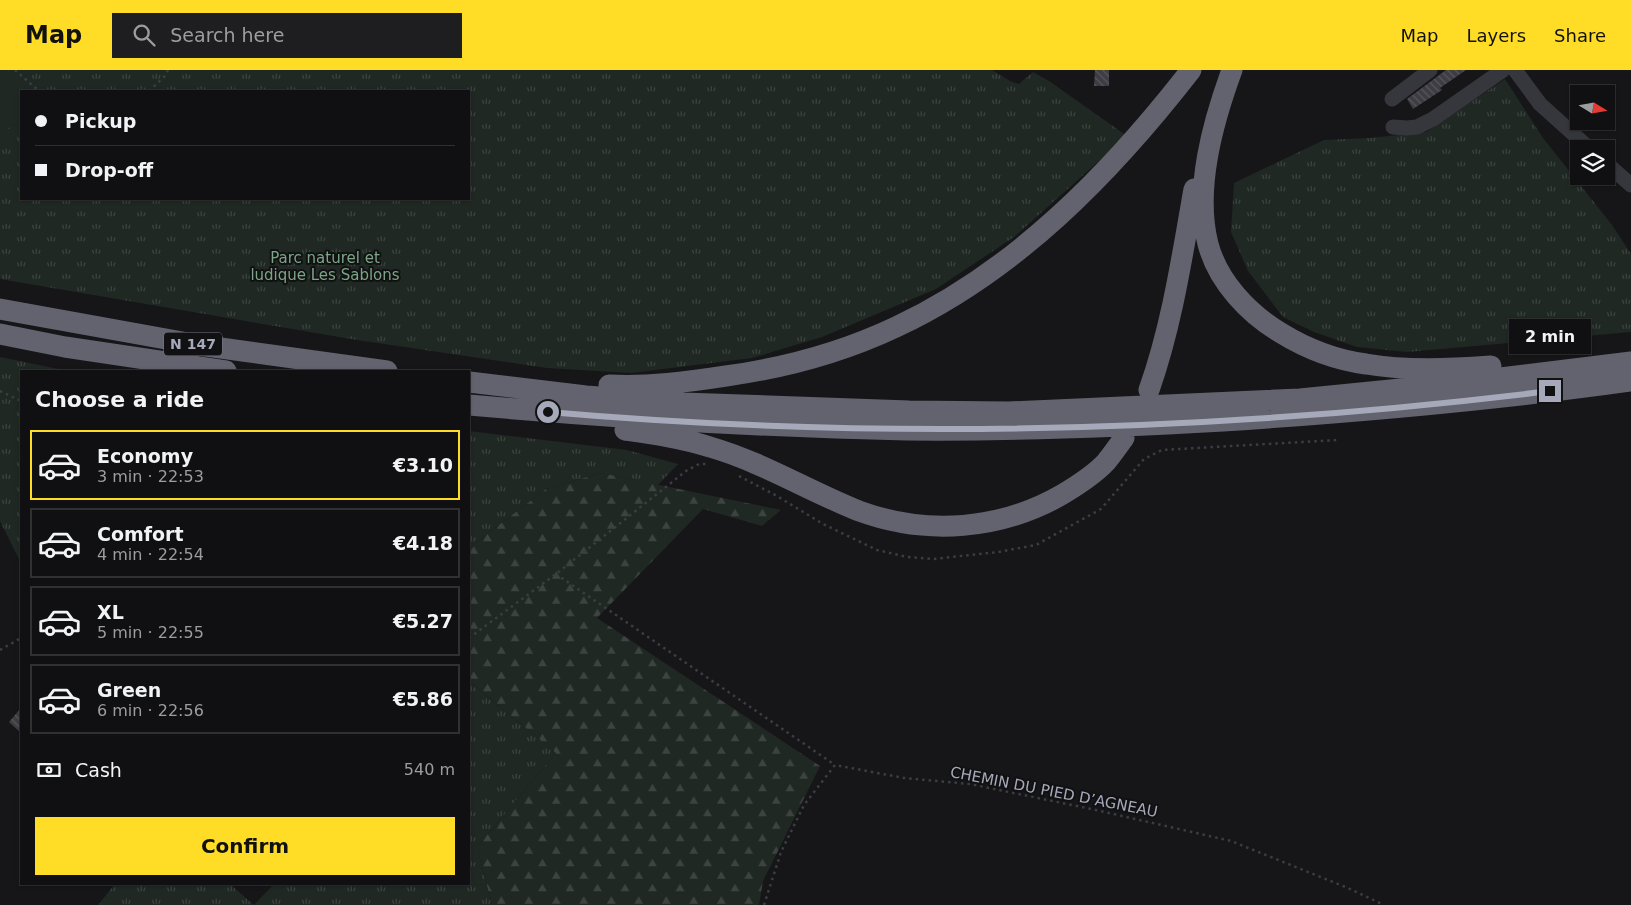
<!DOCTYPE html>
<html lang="en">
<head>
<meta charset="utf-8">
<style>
	body { margin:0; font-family:"DejaVu Sans",sans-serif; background:#1e1e20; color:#f1f3f6; height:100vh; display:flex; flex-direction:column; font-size:19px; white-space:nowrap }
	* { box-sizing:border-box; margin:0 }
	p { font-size:16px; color:#9c9d9f }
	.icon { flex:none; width:28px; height:28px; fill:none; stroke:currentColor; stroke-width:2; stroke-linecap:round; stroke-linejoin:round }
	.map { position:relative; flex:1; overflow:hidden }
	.panel { position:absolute; left:20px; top:300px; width:450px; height:515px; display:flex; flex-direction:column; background:#101012; border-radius:0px; box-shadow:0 1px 4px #0004,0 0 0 1px #303032 }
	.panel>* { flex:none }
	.banner { position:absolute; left:20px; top:20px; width:450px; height:110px; border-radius:0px; box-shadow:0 1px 4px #0004,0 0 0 1px #303032; display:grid; align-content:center; height:110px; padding:0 15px; background:#101012 }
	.needle { width:32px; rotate:101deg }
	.controls { position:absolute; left:1570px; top:15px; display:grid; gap:10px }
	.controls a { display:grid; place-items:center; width:45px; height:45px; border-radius:0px; background:#101012; box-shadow:0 1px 4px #0004,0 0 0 1px #303032; font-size:25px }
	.end { position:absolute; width:22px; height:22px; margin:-11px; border:6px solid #a6a9b9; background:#111; box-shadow:0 0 0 2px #111 }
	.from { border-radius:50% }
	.bubble { position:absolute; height:35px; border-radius:0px; background:#101012; box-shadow:0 1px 4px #0004,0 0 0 1px #303032; font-size:16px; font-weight:700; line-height:35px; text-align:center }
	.banner b { display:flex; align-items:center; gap:18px; height:48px; font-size:19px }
	.banner b+b { border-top:1px solid #303032 }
	.banner i { width:12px; height:12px; background:#f1f3f6 }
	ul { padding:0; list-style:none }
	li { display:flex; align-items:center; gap:15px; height:70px; margin:0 10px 8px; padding:0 5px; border:2px solid #303032; border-radius:0px }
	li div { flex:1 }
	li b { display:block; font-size:19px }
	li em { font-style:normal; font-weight:700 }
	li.selected { border-color:#ffdd26 }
	li>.icon { width:45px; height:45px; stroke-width:1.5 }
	h2 { padding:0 15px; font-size:22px; line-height:60px }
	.pay { display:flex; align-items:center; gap:12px; height:55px; padding:0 15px; font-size:19px }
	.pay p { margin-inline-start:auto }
	.action { display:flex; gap:10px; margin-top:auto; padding:10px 15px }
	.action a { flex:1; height:58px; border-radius:0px; background:#ffdd26; color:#111; font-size:20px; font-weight:700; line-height:58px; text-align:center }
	header { display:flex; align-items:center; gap:30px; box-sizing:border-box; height:70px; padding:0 25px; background:#ffdd26; color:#111 }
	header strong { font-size:24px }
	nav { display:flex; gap:28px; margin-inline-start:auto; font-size:18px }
	.search { width:350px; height:45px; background:#1e1e20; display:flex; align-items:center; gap:12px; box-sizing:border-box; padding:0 18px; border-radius:0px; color:#9c9d9f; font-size:19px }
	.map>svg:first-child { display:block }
	.grass { fill:url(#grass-tufts); fill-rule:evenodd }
	.forest { fill:url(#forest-firs) }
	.pitch { fill:#1f2822 }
	.building { fill:url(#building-back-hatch) }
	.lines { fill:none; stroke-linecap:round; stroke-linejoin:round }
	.path { stroke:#3c3d44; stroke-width:2.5; stroke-dasharray:2.5 4; stroke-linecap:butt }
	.minor { stroke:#36363d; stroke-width:15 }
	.highway { stroke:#62636f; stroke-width:21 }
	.route { stroke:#a6a9b9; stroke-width:6 }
	.labels { text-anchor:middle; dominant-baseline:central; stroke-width:4; stroke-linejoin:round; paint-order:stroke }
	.shield { fill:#111113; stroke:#797b87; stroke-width:1 }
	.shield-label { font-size:14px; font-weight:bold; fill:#a6a9b9 }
	.park-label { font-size:15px; fill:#7ba685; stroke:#111113 }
	.street-label { font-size:15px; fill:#a6a9b9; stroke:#111113 }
</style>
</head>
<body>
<header>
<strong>Map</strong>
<div class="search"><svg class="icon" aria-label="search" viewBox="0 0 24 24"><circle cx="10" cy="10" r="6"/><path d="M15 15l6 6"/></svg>Search here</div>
<nav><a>Map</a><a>Layers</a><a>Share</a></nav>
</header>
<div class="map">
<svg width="1631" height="835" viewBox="0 0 1631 835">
	<defs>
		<pattern id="grass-tufts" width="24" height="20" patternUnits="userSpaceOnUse" patternTransform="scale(1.25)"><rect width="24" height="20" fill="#1f2822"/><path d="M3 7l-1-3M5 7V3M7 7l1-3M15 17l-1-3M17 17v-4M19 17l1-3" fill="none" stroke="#3d4440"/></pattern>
		<pattern id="forest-firs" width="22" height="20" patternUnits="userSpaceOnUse" patternTransform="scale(1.25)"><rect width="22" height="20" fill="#1f2822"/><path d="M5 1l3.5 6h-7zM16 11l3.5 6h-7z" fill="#3d4440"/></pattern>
		<pattern id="building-back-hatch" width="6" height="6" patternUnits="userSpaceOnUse" patternTransform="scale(1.25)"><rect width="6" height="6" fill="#3d3d43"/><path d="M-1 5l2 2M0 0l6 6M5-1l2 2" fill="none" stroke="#56565c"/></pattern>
	</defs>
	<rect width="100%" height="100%" fill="#161618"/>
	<path class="grass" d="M0,0H992L1010,11L1019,14L1033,2L1049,11L1127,66L1014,167L936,219L822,267L752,288L631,303L547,298L357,270L0,209ZM21,21H469V129H21Z
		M1505,9L1543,68L1612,155L1631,184V262L1407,282L1357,277L1314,262L1283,247L1248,201L1231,162L1234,113L1324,70L1370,68L1426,62Z
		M0,287L68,301H21V493L0,451Z
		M469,361L627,380L678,394L658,415L601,403L546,419L469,478Z
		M469,611L556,683L477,777L492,835H98L115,814H230L254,835L274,814H469Z"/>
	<path class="forest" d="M601,403L781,440L762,456L703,439L597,548L820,696L763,811L759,835H492L477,777L556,683L469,611V478L546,419Z"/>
	<path class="pitch" d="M0,0H12L35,21H21V52L0,62Z"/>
	<path class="building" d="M1095,0H1109V16H1094Z
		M1446,0H1466L1440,18L1442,20L1413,39L1407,29Z
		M21,638V663L9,652Z"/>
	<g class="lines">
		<path class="path" d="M15,0L39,21
			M149,21L164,7L168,0
			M0,321L21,331
			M739,406L777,426L823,454L877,480L907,487L933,489L998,482L1036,475L1101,439L1144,389L1162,380L1337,370
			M556,504L835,695
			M469,568L556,504L686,401L699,394H706
			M0,580L21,568
			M764,835L781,782L804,735L835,695L904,708L970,714L1096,740L1231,771L1348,818L1384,835"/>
		<path class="minor" d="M1515,0L1540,34L1590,79
			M1392,29L1430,0
			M1393,57L1407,58L1417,57L1433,49L1503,0
			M1606,93L1631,115"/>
		<path class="highway" d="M1232,0C1213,52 1194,119 1208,174C1218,212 1249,244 1281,263C1307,279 1336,290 1366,294C1407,301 1449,299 1491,296
			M0,239L199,275L387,301
			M0,264L65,277L226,301
			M469,312L586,326L683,333L909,341L1009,342L1300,329L1451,314L1631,292
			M609,315C648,317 687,312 726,306C784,298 843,282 896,257C1016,201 1111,103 1191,0
			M1149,320C1172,255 1182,187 1194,119
			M469,335C615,348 761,357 907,360C1012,361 1118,357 1223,351C1359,342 1496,330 1631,311
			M625,360C653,364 682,368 710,377C762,392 809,421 859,441C927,466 1001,460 1063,424C1078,415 1094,405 1106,392C1112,385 1118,376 1124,368"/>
	</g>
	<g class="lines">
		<path class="route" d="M548,342C882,371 1218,362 1550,321"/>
	</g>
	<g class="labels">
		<rect class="shield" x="164" y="262.5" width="58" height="23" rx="4"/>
		<g class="shield-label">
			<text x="193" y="274">N 147</text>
		</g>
		<g class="park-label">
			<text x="325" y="188">Parc naturel et<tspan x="325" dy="17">ludique Les Sablons</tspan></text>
		</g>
		<g class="street-label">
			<text transform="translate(1054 722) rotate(11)">CHEMIN DU PIED D’AGNEAU</text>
		</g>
	</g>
</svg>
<div class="controls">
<a><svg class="needle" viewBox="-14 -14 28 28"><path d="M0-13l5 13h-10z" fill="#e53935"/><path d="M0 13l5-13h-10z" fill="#9c9d9f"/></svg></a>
<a><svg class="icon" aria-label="layers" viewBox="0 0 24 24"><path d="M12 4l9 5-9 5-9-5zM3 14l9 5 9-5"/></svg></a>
</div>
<i class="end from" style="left:548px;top:342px"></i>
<i class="end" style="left:1550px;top:321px"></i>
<div class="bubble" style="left:1509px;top:249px;width:82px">2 min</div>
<div class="banner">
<b><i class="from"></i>Pickup</b>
<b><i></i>Drop-off</b>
</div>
<section class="panel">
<h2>Choose a ride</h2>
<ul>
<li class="selected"><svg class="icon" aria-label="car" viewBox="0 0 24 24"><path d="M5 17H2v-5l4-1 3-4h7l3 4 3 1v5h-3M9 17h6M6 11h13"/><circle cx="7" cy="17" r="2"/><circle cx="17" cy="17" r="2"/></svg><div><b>Economy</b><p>3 min · 22:53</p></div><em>€3.10</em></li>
<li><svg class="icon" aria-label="car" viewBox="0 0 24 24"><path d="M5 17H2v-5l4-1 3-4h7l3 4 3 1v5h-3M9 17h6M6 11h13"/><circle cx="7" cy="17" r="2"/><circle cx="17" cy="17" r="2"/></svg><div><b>Comfort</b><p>4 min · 22:54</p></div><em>€4.18</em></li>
<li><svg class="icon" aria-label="car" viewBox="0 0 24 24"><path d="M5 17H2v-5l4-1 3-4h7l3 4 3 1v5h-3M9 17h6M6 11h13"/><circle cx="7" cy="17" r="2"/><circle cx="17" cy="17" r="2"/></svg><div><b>XL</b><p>5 min · 22:55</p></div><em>€5.27</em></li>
<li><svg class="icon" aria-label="car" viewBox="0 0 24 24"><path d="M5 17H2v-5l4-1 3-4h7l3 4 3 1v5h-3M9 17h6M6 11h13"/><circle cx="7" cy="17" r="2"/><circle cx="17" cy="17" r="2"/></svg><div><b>Green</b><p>6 min · 22:56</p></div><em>€5.86</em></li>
</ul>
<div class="pay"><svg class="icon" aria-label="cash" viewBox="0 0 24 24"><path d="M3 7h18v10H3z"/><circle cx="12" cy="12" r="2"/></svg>Cash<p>540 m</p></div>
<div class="action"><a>Confirm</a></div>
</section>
</div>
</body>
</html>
